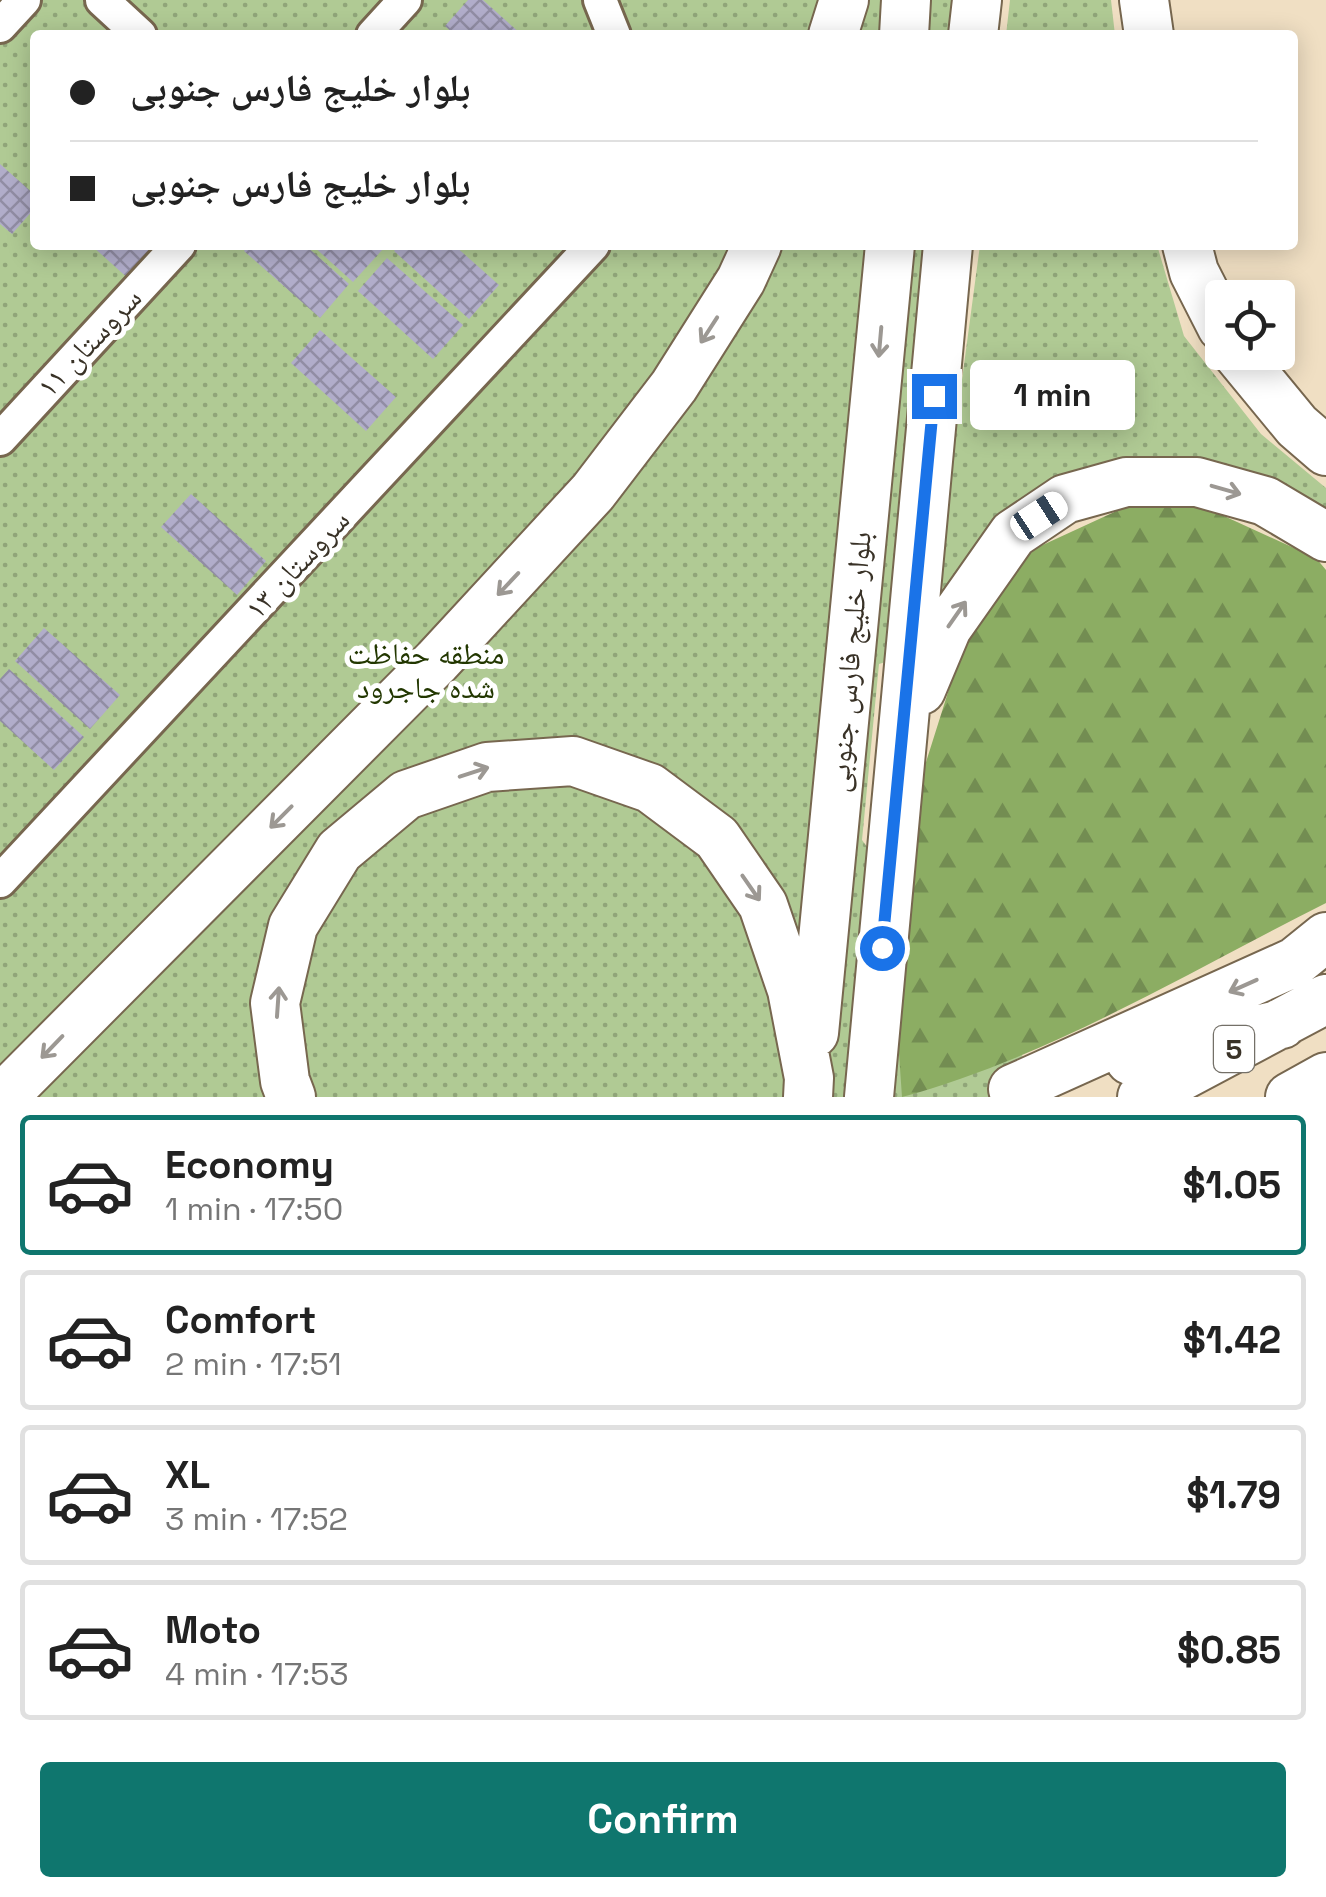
<!DOCTYPE html>
<html lang="en">
<head>
<meta charset="utf-8">
<style>
	body { margin:0; font-family:"Space Grotesk","Noto Naskh Arabic",sans-serif; background:#f6f6f6; color:#222; height:100vh; display:flex; flex-direction:column; font-size:38px; white-space:nowrap }
	* { box-sizing:border-box; margin:0 }
	p { font-size:32px; color:#767676 }
	.icon { flex:none; width:55px; height:55px; fill:none; stroke:currentColor; stroke-width:2; stroke-linecap:round; stroke-linejoin:round }
	.map { position:relative; height:1097px; overflow:hidden }
	.side { display:flex; flex-direction:column; background:#fff; flex:1 }
	.side>* { flex:none }
	.hud { position:absolute; left:30px; top:30px; width:1268px; height:220px; border-radius:10px; box-shadow:0 5px 25px #0003; display:grid; align-content:center; height:220px; padding:0 40px; background:#fff }
	.controls { position:absolute; left:1205px; top:280px; display:grid; gap:20px }
	.controls a { display:grid; place-items:center; width:90px; height:90px; border-radius:10px; background:#fff; box-shadow:0 5px 25px #0003; font-size:50px }
	.end { position:absolute; width:45px; height:45px; margin:-22px; border:12px solid #1a73e8; background:#fff; box-shadow:0 0 0 5px #fff }
	.from { border-radius:50% }
	.bubble { position:absolute; height:70px; border-radius:10px; background:#fff; box-shadow:0 5px 25px #0003; font-size:32px; font-weight:600; line-height:70px; text-align:center }
	.car { position:absolute; width:30px; height:60px; margin:-30px -15px; border-radius:12px; box-shadow:0 0 8px 2px #0007; background:linear-gradient(#fff 24%,#345 0 40%,#fff 0 76%,#345 0 86%,#fff 0) }
	.hud b { display:flex; align-items:center; gap:35px; height:95px; font-size:38px }
	.hud b+b { border-top:2px solid #e0e0e0 }
	.hud i { width:25px; height:25px; background:#222 }
	ul { padding:18px 0 0; list-style:none }
	li { display:flex; align-items:center; gap:30px; height:140px; margin:0 20px 15px; padding:0 20px; border:5px solid #e0e0e0; border-radius:10px }
	li div { flex:1 }
	li b { display:block; font-size:38px }
	li em { font-style:normal; font-weight:600 }
	li.selected { border-color:#0f766e }
	li>.icon { width:90px; height:90px; stroke-width:1.5 }
	.cta { display:flex; gap:20px; margin-top:auto; padding:20px 40px }
	.cta a { flex:1; height:115px; border-radius:10px; background:#0f766e; color:#fff; font-size:40px; font-weight:600; line-height:115px; text-align:center }
	.map>svg:first-child { display:block }
	.grass { fill:url(#grass-dots) }
	.forest { fill:url(#forest-firs) }
	.building { fill:url(#building-cross-hatch) }
	.lines { fill:none; stroke-linecap:round; stroke-linejoin:round }
	.minor-casing { stroke:#77674f; stroke-width:38 }
	.highway-casing { stroke:#77674f; stroke-width:52 }
	.minor { stroke:#fff; stroke-width:32 }
	.highway { stroke:#fff; stroke-width:48 }
	.oneway { stroke:#9c9893 }
	.route { stroke:#1a73e8; stroke-width:12 }
	.labels { text-anchor:middle; dominant-baseline:central; stroke-width:10; stroke-linejoin:round; paint-order:stroke }
	.shield { fill:#fff; stroke:#747068; stroke-width:2.5 }
	.shield-label { font-size:28px; font-weight:bold; fill:#393227 }
	.street-label { font-size:30px; fill:#393227; stroke:#fff }
	.park-label { font-size:30px; fill:#223700; stroke:#fff }
</style>
</head>
<body>
<div class="map">
<svg width="1326" height="1097" viewBox="0 0 1326 1097">
	<defs>
		<pattern id="grass-dots" width="8" height="8" patternUnits="userSpaceOnUse" patternTransform="scale(2.5)"><rect width="8" height="8" fill="#b0ca94"/><path d="M2 2h.1M6 6h.1" fill="none" stroke="#90a579" stroke-width="1.8" stroke-linecap="round"/></pattern>
		<pattern id="forest-firs" width="22" height="20" patternUnits="userSpaceOnUse" patternTransform="scale(2.5)"><rect width="22" height="20" fill="#8cad63"/><path d="M5 1l3.5 6h-7zM16 11l3.5 6h-7z" fill="#738d52"/></pattern>
		<pattern id="building-cross-hatch" width="8" height="8" patternUnits="userSpaceOnUse" patternTransform="scale(2.5)"><rect width="8" height="8" fill="#b1adca"/><path d="M0 0l8 8M0 8l8-8" fill="none" stroke="#918da4"/></pattern>
	</defs>
	<rect width="100%" height="100%" fill="#f0dfc3"/>
	<path class="grass" d="M0,0H959L955,35H35V245H933L889,661L879,664L862,840L1053,1097H0Z
		M1010,0H1111L1115,35H1006Z
		M980,245H1157L1184,336L1261,434L1326,488V520L1090,472L926,649Z"/>
	<path class="forest" d="M1200,505L1316,558L1326,570V903C1188,972 1052,1056 902,1097L896,1010L921,778L967,632L1034,549L1123,508Z"/>
	<path class="building" d="M468,0H483L522,35H455L445,26Z
		M0,164L35,195V208L12,234L0,224Z
		M91,245H158L131,281Z
		M249,245H305L349,284L320,318L244,251Z
		M312,245H378L383,249L353,282Z
		M400,245H454L499,285L469,319L394,251Z
		M387,258L463,325L433,359L358,291Z
		M320,330L396,397L366,431L291,363Z
		M191,494L266,561L237,595L161,527Z
		M44,628L120,695L90,729L15,661Z
		M9,669L84,737L54,770L0,721V679Z"/>
	<g class="lines">
		<g class="minor-casing">
			<path id="minor" d="M102,0L140,35
				M600,0L614,35
				M0,26L24,0
				M373,35L405,0
				M0,439L179,245
				M0,881L593,245"/>
		</g>
		<g class="highway-casing">
			<path id="highway" d="M1144,0L1149,35
				M833,35L844,0
				M904,35L906,0
				M973,35L977,0
				M1187,245L1194,272L1222,327
				M1236,352L1297,426L1326,451
				M921,690L947,628L1013,534L1065,499L1126,482H1197L1265,501L1326,537
				M814,1033L890,245
				M1130,1060L1282,1024
				M1013,1089L1295,962L1326,937
				M3,1097L437,661L593,492L674,386L741,280L757,245
				M291,1097L285,1081L275,1003L293,926L339,851L406,795L487,767L573,761L650,788L717,838L763,905L792,990L809,1078L808,1097
				M869,1097L948,245
				M1142,1097L1326,999
				M1290,1097L1326,1077"/>
		</g>
		<use href="#minor" class="minor"/>
		<use href="#highway" class="highway"/>
	</g>
	<defs><path id="oneway-shaft" d="M-6 0H5M1.5-3L5.5 0L1.5 3" fill="none" stroke-width="1.6" stroke-linecap="round" stroke-linejoin="round" transform="scale(2.5)"/></defs>
	<g class="oneway">
		<use href="#oneway-shaft" transform="translate(709 330) rotate(123)"/>
		<use href="#oneway-shaft" transform="translate(880 342) rotate(95)"/>
		<use href="#oneway-shaft" transform="translate(1226 490) rotate(16)"/>
		<use href="#oneway-shaft" transform="translate(508 584) rotate(133)"/>
		<use href="#oneway-shaft" transform="translate(957 614) rotate(-55)"/>
		<use href="#oneway-shaft" transform="translate(474 772) rotate(-18)"/>
		<use href="#oneway-shaft" transform="translate(281 817) rotate(135)"/>
		<use href="#oneway-shaft" transform="translate(751 888) rotate(55)"/>
		<use href="#oneway-shaft" transform="translate(1243 986) rotate(156)"/>
		<use href="#oneway-shaft" transform="translate(278 1002) rotate(-86)"/>
		<use href="#oneway-shaft" transform="translate(52 1047) rotate(134)"/>
	</g>
	<g class="lines">
		<path class="route" d="M882,948L934,396"/>
	</g>
	<g class="labels">
		<rect class="shield" x="1214" y="1026" width="40" height="46" rx="8"/>
		<g class="shield-label">
			<text x="1234" y="1049">5</text>
		</g>
		<g class="street-label">
			<text transform="translate(89 342) rotate(-47)">سروستان ۱۱</text>
			<text transform="translate(297 564) rotate(-47)">سروستان ۱۳</text>
			<text transform="translate(849 662) rotate(-85)">بلوار خلیج فارس جنوبی</text>
		</g>
		<g class="park-label">
			<text x="426" y="653">منطقه حفاظت<tspan x="426" dy="34">شده جاجرود</tspan></text>
		</g>
	</g>
</svg>
<div class="controls">
<a><svg class="icon" aria-label="locate" viewBox="0 0 24 24"><circle cx="12" cy="12" r="6"/><path d="M12 2v4M12 18v4M2 12h4M18 12h4"/></svg></a>
</div>
<i class="end from" style="left:882px;top:948px"></i>
<i class="end" style="left:934px;top:396px"></i>
<div class="bubble" style="left:970px;top:360px;width:165px">1 min</div>
<i class="car" style="left:1039px;top:516px;rotate:57deg"></i>
<div class="hud">
<b><i class="from"></i>بلوار خلیج فارس جنوبی</b>
<b><i></i>بلوار خلیج فارس جنوبی</b>
</div>
</div>
<section class="side">
<ul>
<li class="selected"><svg class="icon" aria-label="car" viewBox="0 0 24 24"><path d="M5 17H2v-5l4-1 3-4h7l3 4 3 1v5h-3M9 17h6M6 11h13"/><circle cx="7" cy="17" r="2"/><circle cx="17" cy="17" r="2"/></svg><div><b>Economy</b><p>1 min · 17:50</p></div><em>$1.05</em></li>
<li><svg class="icon" aria-label="car" viewBox="0 0 24 24"><path d="M5 17H2v-5l4-1 3-4h7l3 4 3 1v5h-3M9 17h6M6 11h13"/><circle cx="7" cy="17" r="2"/><circle cx="17" cy="17" r="2"/></svg><div><b>Comfort</b><p>2 min · 17:51</p></div><em>$1.42</em></li>
<li><svg class="icon" aria-label="car" viewBox="0 0 24 24"><path d="M5 17H2v-5l4-1 3-4h7l3 4 3 1v5h-3M9 17h6M6 11h13"/><circle cx="7" cy="17" r="2"/><circle cx="17" cy="17" r="2"/></svg><div><b>XL</b><p>3 min · 17:52</p></div><em>$1.79</em></li>
<li><svg class="icon" aria-label="car" viewBox="0 0 24 24"><path d="M5 17H2v-5l4-1 3-4h7l3 4 3 1v5h-3M9 17h6M6 11h13"/><circle cx="7" cy="17" r="2"/><circle cx="17" cy="17" r="2"/></svg><div><b>Moto</b><p>4 min · 17:53</p></div><em>$0.85</em></li>
</ul>
<div class="cta"><a>Confirm</a></div>
</section>
</body>
</html>
